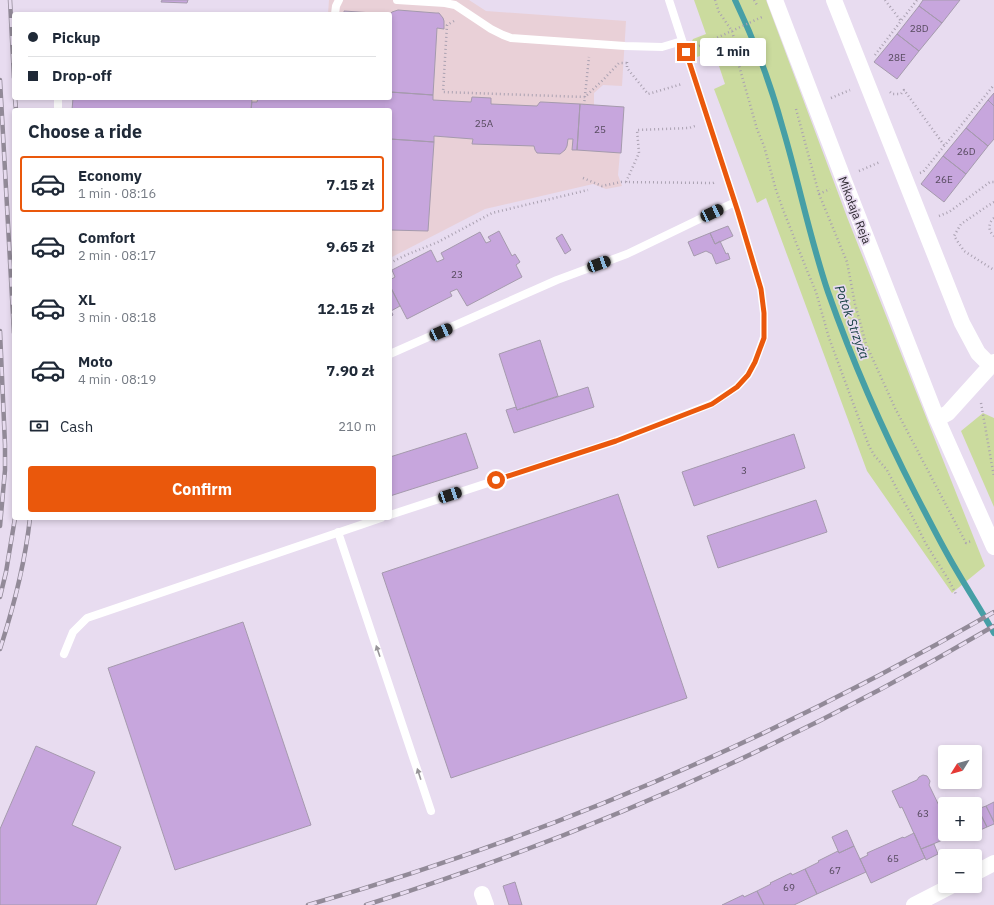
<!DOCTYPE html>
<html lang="en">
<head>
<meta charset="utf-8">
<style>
	body { margin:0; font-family:"IBM Plex Sans",sans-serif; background:#f2f2f3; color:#1f2937; height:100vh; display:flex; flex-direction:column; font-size:15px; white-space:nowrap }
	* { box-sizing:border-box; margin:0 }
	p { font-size:13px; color:#747a83 }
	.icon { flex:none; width:22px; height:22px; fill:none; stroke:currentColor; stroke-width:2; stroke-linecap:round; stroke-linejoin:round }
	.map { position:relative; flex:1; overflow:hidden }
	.panel { position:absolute; left:12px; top:108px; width:380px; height:412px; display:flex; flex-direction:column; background:#fff; border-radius:4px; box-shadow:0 2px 6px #0003 }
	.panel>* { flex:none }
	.hud { position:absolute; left:12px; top:12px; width:380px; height:88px; border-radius:4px; box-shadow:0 2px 6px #0003; display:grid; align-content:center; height:88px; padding:0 16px; background:#fff }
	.needle { width:26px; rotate:233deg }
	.buttons { position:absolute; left:938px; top:745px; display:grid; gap:8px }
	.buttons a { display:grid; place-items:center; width:44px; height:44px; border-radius:4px; background:#fff; box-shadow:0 2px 6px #0003; font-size:20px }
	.end { position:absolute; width:18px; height:18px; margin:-9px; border:5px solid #ea580c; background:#fff; box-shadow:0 0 0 2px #fff }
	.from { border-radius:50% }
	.bubble { position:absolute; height:28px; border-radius:4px; background:#fff; box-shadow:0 2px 6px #0003; font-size:13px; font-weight:700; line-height:28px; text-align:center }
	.car { position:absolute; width:12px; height:24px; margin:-12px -6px; border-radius:5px; box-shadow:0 0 3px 1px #0007; background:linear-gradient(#222 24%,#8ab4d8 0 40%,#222 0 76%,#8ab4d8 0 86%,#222 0) }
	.hud b { display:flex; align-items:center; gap:14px; height:38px; font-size:15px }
	.hud b+b { border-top:1px solid #e0e1e3 }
	.hud i { width:10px; height:10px; background:#1f2937 }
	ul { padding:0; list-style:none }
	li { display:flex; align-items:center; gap:12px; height:56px; margin:0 8px 6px; padding:0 8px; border:2px solid transparent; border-radius:4px }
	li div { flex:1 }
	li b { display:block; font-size:15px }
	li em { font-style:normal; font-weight:700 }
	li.current { border-color:#ea580c }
	li>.icon { width:36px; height:36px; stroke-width:1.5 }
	h2 { padding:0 16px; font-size:18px; line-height:48px }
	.pay { display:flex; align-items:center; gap:10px; height:44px; padding:0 16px; font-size:15px }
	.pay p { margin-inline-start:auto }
	.action { display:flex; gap:8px; margin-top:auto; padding:8px 16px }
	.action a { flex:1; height:46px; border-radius:4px; background:#ea580c; color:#fff; font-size:16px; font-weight:700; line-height:46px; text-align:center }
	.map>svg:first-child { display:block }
	.education { fill:#e9d0d7 }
	.green { fill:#cbdb9e }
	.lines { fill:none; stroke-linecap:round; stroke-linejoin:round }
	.stream { stroke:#469fa6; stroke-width:6 }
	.building { fill:#c7a6dd; stroke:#a59aad }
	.path { stroke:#aaa1b1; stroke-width:2.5; stroke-dasharray:1 3; stroke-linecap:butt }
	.service { stroke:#fff; stroke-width:8 }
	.minor { stroke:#fff; stroke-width:16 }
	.rail-casing { stroke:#928a98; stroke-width:4.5 }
	.rail { stroke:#e8dcf0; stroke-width:3; stroke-dasharray:9; stroke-linecap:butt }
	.oneway { fill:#989599 }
	.route { stroke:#ea580c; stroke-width:5 }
	.labels { text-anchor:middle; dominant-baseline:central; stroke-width:3.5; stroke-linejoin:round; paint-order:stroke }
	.number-label { font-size:10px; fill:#564a5e }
	.street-label { font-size:12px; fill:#302b33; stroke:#e8dcf0 }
	.water-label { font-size:13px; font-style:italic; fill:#143e41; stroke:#e8dcf0 }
</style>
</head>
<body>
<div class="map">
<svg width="994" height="905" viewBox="0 0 994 905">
	<rect width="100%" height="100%" fill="#e8dcf0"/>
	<path class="education" d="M329,0H469L486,11L626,21L622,86L603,85L594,93V105L624,107L618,175L622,186L606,189L593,184L485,209L390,258V110H251L252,98H390V14H328Z"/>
	<path class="green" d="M694,0H766L847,217L985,566L952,593L867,471L766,198L757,203L714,89L725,84L714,51L697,57L692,41L693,39L706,34Z
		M983,413L994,418V507L961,431Z"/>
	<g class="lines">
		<path class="stream" d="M735,0C755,42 771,85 783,129C799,183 810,239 828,292C853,363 882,429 916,495C927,516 938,538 950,559C964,584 980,608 994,633"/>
	</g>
	<path class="building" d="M162,0H188L187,3L161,2Z
		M923,0H960L942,23L919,6Z
		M919,6L942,23L919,51L897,34Z
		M398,10L436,13H439L443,18L444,21V29L437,28L433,95L390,92V14L392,12Z
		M344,11L373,13L372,14H344Z
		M897,34L919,51L897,79L874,62Z
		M390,92L433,95V100L471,102L472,97L491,98V104L537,106L540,102H542L580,104L577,150H572L573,139H568L567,146L565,150L560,154L537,153L535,150L534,146L472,144L473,139L434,136V142L390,139V110H251L252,102H257L258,98H390Z
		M994,93V106L988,100Z
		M73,98H252L251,110H72Z
		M988,100L994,106V139L988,146L966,128Z
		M580,104L624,107L621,153L577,150Z
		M966,128L988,146L966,174L943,156Z
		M390,139L434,142L428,231L390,230Z
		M943,156L966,174L944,202L921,184Z
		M728,226L733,236L715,244L710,233Z
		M499,231L512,256L515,254L520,262L516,265L522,277L467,306L457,289L450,292L452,296L407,319L390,286V280L395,277L392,270L431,250L437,262L444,259L441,253L480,232L486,243L491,241L488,237Z
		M710,233L715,244L720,241L726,254L728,253L730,259L716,264L712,254L706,251L694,256L688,242Z
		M562,234L571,250L565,254L556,238Z
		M390,286L400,306L391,311L393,315L390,317Z
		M540,340L558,396L517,410L499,354Z
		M588,387L594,407L514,433L506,410L516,407L517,410Z
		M466,433L478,468L390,496V457Z
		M794,434L805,468L694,506L682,472Z
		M618,494L687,698L451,778L382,573Z
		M816,500L827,532L718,568L707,536Z
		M243,622L311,825L175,870L108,668Z
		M36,746L95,772L72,825L121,847L96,905H0V829Z
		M923,775L927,776L930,781L929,785L945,818V834H953L952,837L949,839H945L921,849L902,807L900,808L892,791L917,780L919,777Z
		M994,802V822L986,806Z
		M986,806L994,822V824L987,827L978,809Z
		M978,809L987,827L978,831L975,825V811Z
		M847,830L854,846L839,853L832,837Z
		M914,833L925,858L871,883L860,859L868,855L867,853L903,837L904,838Z
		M934,844L938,854L926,860L921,849Z
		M854,846L866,872L817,894L805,869L819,862L818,861L838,851L839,853Z
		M805,869L817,894L794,905H764L757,891L771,884L770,883L791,873L792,875Z
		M515,882L522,905H509L503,886Z
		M757,891L764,905H722L743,895L744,897Z"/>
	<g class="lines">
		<path class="path" d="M715,0L719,12L732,31L735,42L736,55L757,129L764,146L776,190L784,212L806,268L816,292L829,338L869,446L874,455L887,470L900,495L910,512L926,544L948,579L955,592L956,595
			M754,0L757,5
			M885,0L901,21
			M454,21L447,25L443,92L585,97L603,80L619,63H627
			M699,46L762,17L761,15
			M875,55L917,0
			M627,62V68L648,94L682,84
			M890,92L892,94H901L904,90L944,145
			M831,98L850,90
			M584,105L589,57
			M796,109L819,194L847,262L855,304L866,344L895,408L966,543L971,541
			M859,171L880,162
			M920,173L923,172L994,85
			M583,178L602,186L621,182L713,183L715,182
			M626,182L639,153L637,130L689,128L695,126
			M819,194L830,189
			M994,202L986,207L961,224L954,236L964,251L994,270
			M939,216L949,212L990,182H994
			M994,218C988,223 988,231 994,236
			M390,263L406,255L438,242L492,213L588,190
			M981,403L994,477"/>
		<path class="service" d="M397,0L445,3L455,5L491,29L503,35L511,38L625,46L662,47L682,41
			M335,14L336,6L339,0
			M58,110V98
			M390,354L557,280L627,254L735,202
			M390,515L616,441L711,404L737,387L748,375L755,362L764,337V313L761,289L738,212L669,0
			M338,532L431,811
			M64,654L73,632L87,618L381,518"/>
		<path class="minor" d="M775,0L845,183L937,419L994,547
			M834,0L962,323L978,353L991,366
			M937,419L948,413L994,362
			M975,873L994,863
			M482,894L486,905
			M914,905L951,886"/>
		<g class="rail-casing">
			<path id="rail" d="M10,0L14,78
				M0,80L14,333
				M15,98L16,110
				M0,331L5,445V470L0,526
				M0,597L6,572L15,518
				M0,649C14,606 25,563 30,518
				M308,905C548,836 778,737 994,612
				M366,905C585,836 796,742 994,626"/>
		</g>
		<use href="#rail" class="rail"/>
	</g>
	<defs><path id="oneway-solid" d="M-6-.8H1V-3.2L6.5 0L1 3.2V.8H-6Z"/></defs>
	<g class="oneway">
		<use href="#oneway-solid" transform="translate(378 651) rotate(-109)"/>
		<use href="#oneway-solid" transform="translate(419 774) rotate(-108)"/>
	</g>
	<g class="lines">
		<path class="route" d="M496,480L616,441L712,404L737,387L748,375L755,362L764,338V313L761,289L738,212L686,52"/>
	</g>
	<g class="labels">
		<g class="number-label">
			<text x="919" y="28">28D</text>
			<text x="897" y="57">28E</text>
			<text x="484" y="123">25A</text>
			<text x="600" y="129">25</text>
			<text x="966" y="151">26D</text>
			<text x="944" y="179">26E</text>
			<text x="457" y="274">23</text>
			<text x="744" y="470">3</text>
			<text x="923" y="813">63</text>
			<text x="893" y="858">65</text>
			<text x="835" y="870">67</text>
			<text x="789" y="887">69</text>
		</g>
		<g class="street-label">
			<text transform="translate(855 210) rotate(69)">Mikołaja Reja</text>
		</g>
		<g class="water-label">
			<text transform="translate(852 322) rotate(70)">Potok Strzyża</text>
		</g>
	</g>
</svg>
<div class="buttons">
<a><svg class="needle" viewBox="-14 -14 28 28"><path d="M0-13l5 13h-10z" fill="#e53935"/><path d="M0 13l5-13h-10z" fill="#747a83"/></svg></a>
<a>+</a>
<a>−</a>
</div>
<i class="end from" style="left:496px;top:480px"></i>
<i class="end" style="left:686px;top:52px"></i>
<div class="bubble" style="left:700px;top:38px;width:66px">1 min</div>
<i class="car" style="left:712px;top:213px;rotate:65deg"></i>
<i class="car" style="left:599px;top:264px;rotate:70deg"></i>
<i class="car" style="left:441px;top:332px;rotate:66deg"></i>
<i class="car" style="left:450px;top:495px;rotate:72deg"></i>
<div class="hud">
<b><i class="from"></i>Pickup</b>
<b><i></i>Drop-off</b>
</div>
<section class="panel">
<h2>Choose a ride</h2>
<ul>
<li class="current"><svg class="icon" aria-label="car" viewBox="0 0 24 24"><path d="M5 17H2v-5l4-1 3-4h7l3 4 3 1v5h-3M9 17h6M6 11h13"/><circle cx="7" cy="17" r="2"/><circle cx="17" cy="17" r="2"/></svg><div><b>Economy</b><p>1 min · 08:16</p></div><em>7.15 zł</em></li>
<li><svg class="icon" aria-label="car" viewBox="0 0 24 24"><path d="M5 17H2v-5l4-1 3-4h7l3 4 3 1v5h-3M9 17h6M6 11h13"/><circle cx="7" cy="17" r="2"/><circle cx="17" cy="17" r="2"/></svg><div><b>Comfort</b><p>2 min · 08:17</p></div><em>9.65 zł</em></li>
<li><svg class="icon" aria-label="car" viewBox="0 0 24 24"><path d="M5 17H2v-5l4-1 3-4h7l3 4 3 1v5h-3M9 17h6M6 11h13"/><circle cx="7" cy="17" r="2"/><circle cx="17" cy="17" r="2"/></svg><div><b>XL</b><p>3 min · 08:18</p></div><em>12.15 zł</em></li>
<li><svg class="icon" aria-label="car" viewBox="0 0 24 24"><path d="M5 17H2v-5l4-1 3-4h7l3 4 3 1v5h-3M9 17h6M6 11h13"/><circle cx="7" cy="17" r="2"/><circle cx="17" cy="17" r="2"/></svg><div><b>Moto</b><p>4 min · 08:19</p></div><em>7.90 zł</em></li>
</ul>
<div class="pay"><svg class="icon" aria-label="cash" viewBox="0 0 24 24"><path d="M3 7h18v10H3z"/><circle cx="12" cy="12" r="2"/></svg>Cash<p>210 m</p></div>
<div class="action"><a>Confirm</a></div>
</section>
</div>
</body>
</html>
